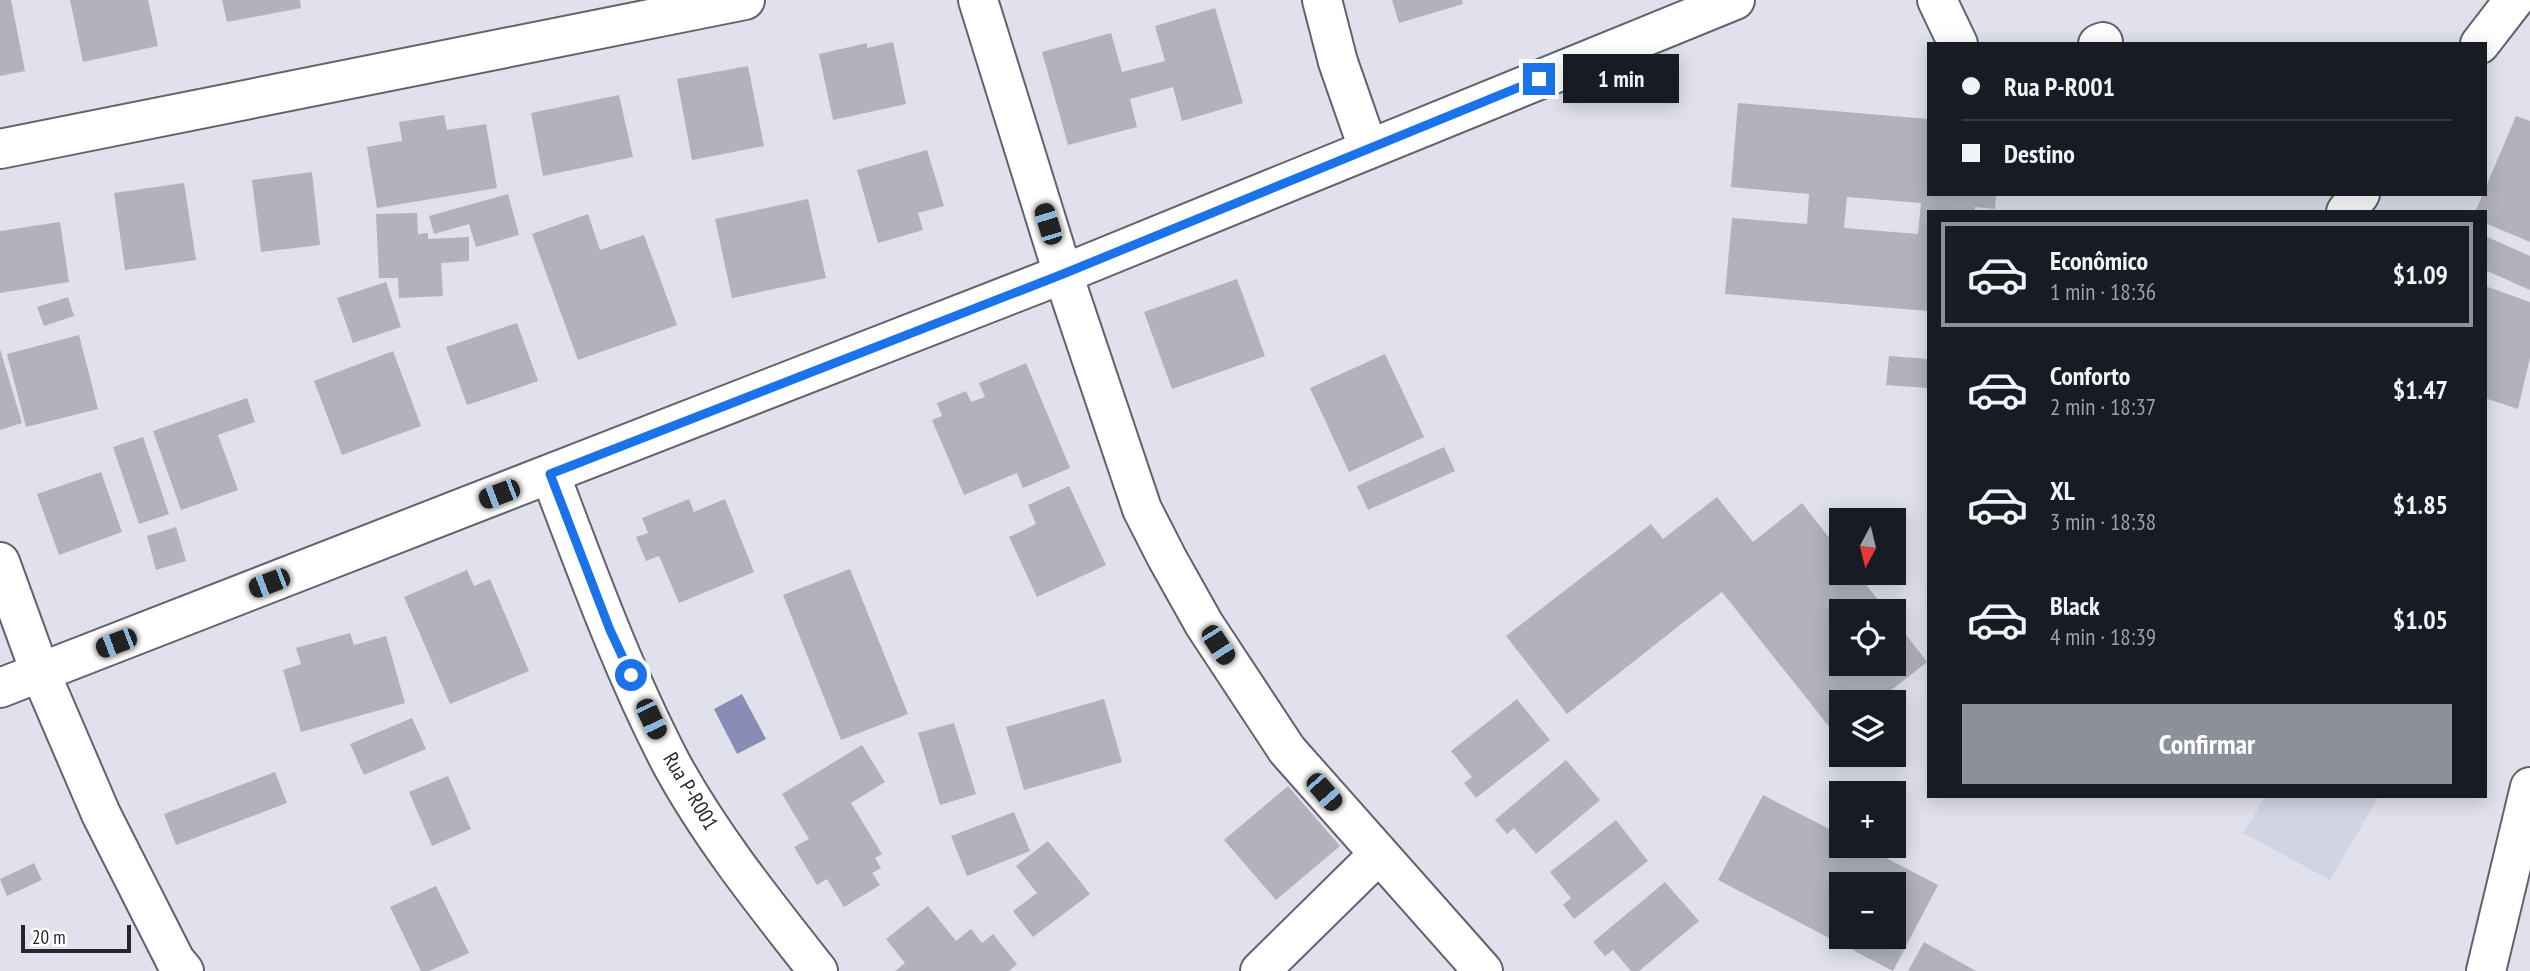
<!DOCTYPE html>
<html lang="pt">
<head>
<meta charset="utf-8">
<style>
	body { margin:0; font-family:"PT Sans Narrow",sans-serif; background:#20242c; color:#f1f3f6; height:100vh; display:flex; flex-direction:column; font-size:26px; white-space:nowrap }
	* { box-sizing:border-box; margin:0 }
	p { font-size:23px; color:#9ea1a6 }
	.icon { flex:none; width:38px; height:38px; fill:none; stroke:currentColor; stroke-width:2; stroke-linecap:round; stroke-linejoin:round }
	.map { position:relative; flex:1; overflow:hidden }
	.details { position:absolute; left:1927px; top:210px; width:560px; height:588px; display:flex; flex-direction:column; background:#171b24; border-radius:0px; box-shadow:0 4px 18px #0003 }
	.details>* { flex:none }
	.guide { position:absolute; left:1927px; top:42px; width:560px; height:154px; border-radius:0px; box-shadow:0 4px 18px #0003; display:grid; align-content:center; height:154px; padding:0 35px; background:#171b24 }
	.needle { width:46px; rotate:187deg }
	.controls { position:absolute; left:1829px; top:508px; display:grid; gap:14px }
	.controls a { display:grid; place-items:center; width:77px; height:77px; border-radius:0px; background:#171b24; box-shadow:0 4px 18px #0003; font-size:35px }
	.scale { position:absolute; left:21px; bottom:18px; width:110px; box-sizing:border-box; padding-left:7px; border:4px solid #27272b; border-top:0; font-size:19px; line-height:24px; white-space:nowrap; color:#27272b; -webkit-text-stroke:5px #fff; paint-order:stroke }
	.end { position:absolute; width:32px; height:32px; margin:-16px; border:9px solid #1a73e8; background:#fff; box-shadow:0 0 0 4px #fff }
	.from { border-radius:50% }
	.bubble { position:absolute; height:49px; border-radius:0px; background:#171b24; box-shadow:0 4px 18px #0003; font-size:23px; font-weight:700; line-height:49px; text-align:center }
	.car { position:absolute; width:21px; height:42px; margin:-21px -10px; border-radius:9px; box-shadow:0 0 5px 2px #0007; background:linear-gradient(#222 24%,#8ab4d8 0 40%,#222 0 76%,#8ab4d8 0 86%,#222 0) }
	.guide b { display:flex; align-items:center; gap:24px; height:66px; font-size:26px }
	.guide b+b { border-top:2px solid #363941 }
	.guide i { width:18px; height:18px; background:#f1f3f6 }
	ul { padding:12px 0 0; list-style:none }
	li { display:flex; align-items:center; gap:21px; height:105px; margin:0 14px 10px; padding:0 21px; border:4px solid transparent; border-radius:0px }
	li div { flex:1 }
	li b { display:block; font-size:26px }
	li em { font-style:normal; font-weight:700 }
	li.on { border-color:#8c9099 }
	li>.icon { width:63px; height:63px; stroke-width:1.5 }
	.button { display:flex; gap:14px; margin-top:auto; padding:14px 35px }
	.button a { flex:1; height:80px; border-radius:0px; background:#8c9099; color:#fff; font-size:28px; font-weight:700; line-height:80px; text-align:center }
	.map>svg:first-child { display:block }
	.built { fill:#d2d4e6 }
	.water { fill:#898cb4 }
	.building { fill:#b1b2bc; fill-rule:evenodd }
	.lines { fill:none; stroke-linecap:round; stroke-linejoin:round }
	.minor-casing { stroke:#62626c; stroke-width:42 }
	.minor { stroke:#fff; stroke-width:38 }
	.route { stroke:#1a73e8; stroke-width:9 }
	.labels { text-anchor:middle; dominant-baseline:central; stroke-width:5; stroke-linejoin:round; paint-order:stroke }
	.street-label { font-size:21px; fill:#27272b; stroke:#fff }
</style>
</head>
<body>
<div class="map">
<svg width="2530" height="971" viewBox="0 0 2530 971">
	<rect width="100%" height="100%" fill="#e0e1ec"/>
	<path class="built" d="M2266,796H2379L2330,880L2243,833Z"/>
	<path class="water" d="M742,694L766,739L737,754L714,709Z"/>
	<path class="building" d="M0,0H11L25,71L0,76Z
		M70,0H148L158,46L83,62Z
		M222,0H300L301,8L227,22Z
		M1392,0H1462L1463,4L1399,23Z
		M1215,8L1243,103L1182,121L1173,87L1130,99L1137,127L1068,145L1042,52L1111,33L1122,72L1165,61L1155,26Z
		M893,42L906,104L833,120L819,54L867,43V48Z
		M748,66L764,146L692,160L677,79Z
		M619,95L633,157L543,176L531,113Z
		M1738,103L1928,119V194H1996L1995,209L1975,207V212H1928V311L1725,294L1732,218L1807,224L1809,194L1731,187ZM1847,197L1921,203L1918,234L1844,228Z
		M444,115L447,130L486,124L497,188L377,208L367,147L402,141L399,122Z
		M2516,116L2530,121V242L2485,223V212H2475L2483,194H2485V189Z
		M927,150L944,206L918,213L923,230L878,243L857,170Z
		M312,172L320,245L261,252L252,180Z
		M184,183L196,260L125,270L114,193Z
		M508,194L519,235L476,247L469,224L434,234L429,216Z
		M808,199L826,278L732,298L715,219Z
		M417,213L418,234L428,233V239L469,237V261L441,263L443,296L399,298L398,278H379L376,214Z
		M588,214L600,250L644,235L677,325L578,360L532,234Z
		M60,222L69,282L0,293V231Z
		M2485,236L2530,256V290L2485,270Z
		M1237,279L1265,356L1172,389L1144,312Z
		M386,282L401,327L353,343L337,298Z
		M2485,286L2530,302V357L2518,409L2485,398Z
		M68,297L74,316L44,326L37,307Z
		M517,323L538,381L467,405L446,347Z
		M79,335L98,409L26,427L7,354Z
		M0,349L22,423L0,430Z
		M393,351L421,426L342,455L314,381Z
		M1385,354L1424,437L1349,472L1310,388Z
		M1889,356L1928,359V388L1886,385Z
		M1026,363L1070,468L1023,488L1017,473L964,495L932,420L942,416L937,403L966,391L971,402L985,397L979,383Z
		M247,398L255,422L218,435L238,490L181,510L153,431Z
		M143,437L169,514L139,524L113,447Z
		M1444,447L1455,471L1368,510L1357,486Z
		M101,472L122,532L59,555L37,494Z
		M1069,486L1106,565L1037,597L1009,537L1036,524L1028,505Z
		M1717,497L1753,542L1802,503L1841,553V572H1856L1887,611H1841V663H1894V619L1927,662L1876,702H1841V729L1835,734L1722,592L1567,714L1506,636L1651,524L1663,539Z
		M689,499L694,512L725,499L754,572L679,603L659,556L646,561L636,537L648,533L642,518Z
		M176,527L186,561L156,570L147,536Z
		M850,569L908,714L841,740L783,595Z
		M467,570L474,586L490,579L529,671L450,704L404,597Z
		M350,633L354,645L386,636L405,703L301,732L283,670L301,664L296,648Z
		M1104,699L1122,762L1024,790L1006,727Z
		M1517,699L1550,740L1476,798L1464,783L1472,777L1451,751Z
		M412,718L426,749L364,775L350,744Z
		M954,723L976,794L940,805L918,733Z
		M862,745L885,782L851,803L882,854L875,858L881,868L872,873L880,885L844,907L827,879L817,885L794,847L809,839L782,794Z
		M1566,760L1600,800L1536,854L1514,828L1507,834L1495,820Z
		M275,772L287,803L176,845L164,814Z
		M448,776L471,829L432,846L409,792Z
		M1288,786L1340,846L1276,900L1224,840Z
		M1763,795L1841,835V845H1861L1938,885L1893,971L1718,880ZM1841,884H1894V936H1841Z
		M1014,812L1030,851L967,876L951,836Z
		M1616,820L1648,861L1574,919L1563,905L1571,898L1550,872Z
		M1048,841L1090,894L1033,937L1013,911L1037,893L1016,866Z
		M34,863L42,880L7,896L0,879Z
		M1665,882L1699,921L1639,971H1631L1613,950L1605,956L1593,942Z
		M436,886L469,953L429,971H421L390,907Z
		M928,906L956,941L971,929L982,943L993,934L1017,964L1009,971H895L905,963L886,939Z
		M1924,942L1976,971H1908Z"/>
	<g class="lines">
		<g class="minor-casing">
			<path id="minor" d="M978,0L1063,274L1142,509L1167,558L1204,624L1287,750L1483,971
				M1322,0L1338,62L1368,148
				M1937,0L1958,44
				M2098,44L2103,42
				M2480,44L2514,0
				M0,149L745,0
				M2346,212L2360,194
				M550,474C587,571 623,671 671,763C711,837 766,905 818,971
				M0,562L40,672L101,814L175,960L184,971
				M0,688L1063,274L1735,0
				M1260,971L1379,854
				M2486,971L2530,787"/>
		</g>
		<use href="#minor" class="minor"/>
	</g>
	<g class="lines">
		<path class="route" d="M631,675L610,630L550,474L1063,274L1539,79"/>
	</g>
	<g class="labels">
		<g class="street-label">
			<text transform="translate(691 791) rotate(59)">Rua P-R001</text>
		</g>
	</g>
</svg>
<div class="controls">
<a><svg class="needle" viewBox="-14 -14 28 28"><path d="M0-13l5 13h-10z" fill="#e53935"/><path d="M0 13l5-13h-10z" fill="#9ea1a6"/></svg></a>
<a><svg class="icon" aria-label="locate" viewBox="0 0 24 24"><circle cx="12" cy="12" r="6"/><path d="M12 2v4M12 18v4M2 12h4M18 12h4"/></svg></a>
<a><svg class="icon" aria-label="layers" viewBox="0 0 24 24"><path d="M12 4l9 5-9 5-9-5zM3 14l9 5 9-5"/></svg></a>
<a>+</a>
<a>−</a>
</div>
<div class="scale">20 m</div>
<i class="end from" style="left:631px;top:675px"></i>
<i class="end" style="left:1539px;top:79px"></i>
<div class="bubble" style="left:1563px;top:54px;width:116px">1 min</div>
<i class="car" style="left:1048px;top:224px;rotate:343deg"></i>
<i class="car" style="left:499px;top:494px;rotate:249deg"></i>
<i class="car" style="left:269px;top:583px;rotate:249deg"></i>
<i class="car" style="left:116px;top:643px;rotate:249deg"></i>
<i class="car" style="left:1218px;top:645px;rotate:147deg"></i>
<i class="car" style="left:651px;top:719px;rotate:155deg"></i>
<i class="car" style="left:1324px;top:792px;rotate:139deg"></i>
<div class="guide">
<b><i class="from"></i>Rua P-R001</b>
<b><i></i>Destino</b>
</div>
<section class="details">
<ul>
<li class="on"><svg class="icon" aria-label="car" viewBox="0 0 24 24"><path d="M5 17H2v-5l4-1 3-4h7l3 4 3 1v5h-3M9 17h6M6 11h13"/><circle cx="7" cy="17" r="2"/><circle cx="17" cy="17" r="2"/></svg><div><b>Econômico</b><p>1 min · 18:36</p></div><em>$1.09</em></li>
<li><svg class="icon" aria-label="car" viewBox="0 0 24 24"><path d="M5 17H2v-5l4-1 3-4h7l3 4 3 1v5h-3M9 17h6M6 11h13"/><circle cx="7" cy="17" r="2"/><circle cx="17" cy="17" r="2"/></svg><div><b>Conforto</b><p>2 min · 18:37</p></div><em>$1.47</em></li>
<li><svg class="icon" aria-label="car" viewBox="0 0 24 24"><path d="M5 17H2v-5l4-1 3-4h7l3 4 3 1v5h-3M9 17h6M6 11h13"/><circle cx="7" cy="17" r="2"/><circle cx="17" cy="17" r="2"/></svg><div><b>XL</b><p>3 min · 18:38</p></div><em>$1.85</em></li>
<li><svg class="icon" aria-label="car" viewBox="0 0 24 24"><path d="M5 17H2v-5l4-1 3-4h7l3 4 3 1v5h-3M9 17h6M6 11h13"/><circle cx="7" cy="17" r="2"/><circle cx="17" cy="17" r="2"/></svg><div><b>Black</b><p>4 min · 18:39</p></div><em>$1.05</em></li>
</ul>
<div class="button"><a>Confirmar</a></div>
</section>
</div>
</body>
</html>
